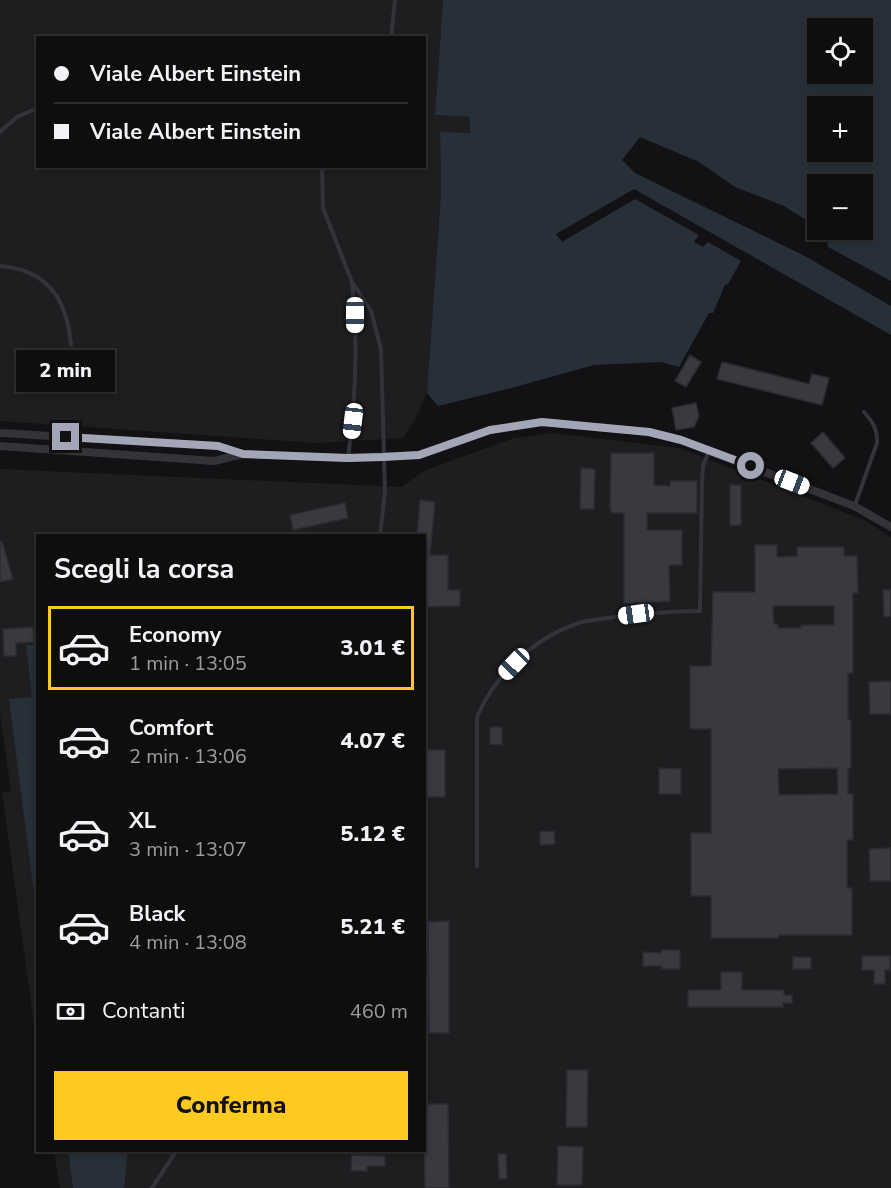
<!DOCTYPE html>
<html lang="it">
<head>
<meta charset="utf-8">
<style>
	body { margin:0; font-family:"Nunito Sans",sans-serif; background:#1c1c1d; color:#f1f3f6; height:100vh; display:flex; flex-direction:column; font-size:22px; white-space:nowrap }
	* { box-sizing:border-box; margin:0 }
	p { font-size:20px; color:#9b9c9e }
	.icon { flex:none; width:33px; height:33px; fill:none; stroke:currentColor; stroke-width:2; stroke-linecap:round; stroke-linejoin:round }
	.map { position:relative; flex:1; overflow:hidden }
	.panel { position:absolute; left:36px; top:534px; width:390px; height:618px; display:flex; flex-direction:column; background:#0e0e0f; border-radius:0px; box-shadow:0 3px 9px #0003,0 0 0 2px #2e2e2f }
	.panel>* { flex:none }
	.banner { position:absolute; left:36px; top:36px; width:390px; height:132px; border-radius:0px; box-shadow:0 3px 9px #0003,0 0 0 2px #2e2e2f; display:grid; align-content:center; height:132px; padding:0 18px; background:#0e0e0f }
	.buttons { position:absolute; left:807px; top:18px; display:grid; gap:12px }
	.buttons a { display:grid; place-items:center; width:66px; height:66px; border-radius:0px; background:#0e0e0f; box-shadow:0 3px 9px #0003,0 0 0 2px #2e2e2f; font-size:30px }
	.end { position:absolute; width:27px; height:27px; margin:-14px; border:8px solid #a2a6b6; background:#111; box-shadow:0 0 0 3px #111 }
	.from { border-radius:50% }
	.bubble { position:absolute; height:42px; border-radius:0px; background:#0e0e0f; box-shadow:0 3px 9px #0003,0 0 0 2px #2e2e2f; font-size:20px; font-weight:800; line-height:42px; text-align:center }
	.car { position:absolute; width:18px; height:36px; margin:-18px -9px; border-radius:8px; box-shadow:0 0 4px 2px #0007; background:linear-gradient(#fff 24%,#345 0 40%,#fff 0 76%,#345 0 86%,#fff 0) }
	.banner b { display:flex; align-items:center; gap:21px; height:57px; font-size:22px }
	.banner b+b { border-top:2px solid #2e2e2f }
	.banner i { width:15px; height:15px; background:#f1f3f6 }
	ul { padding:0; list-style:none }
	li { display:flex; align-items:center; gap:18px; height:84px; margin:0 12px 9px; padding:0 6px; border:3px solid transparent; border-radius:0px }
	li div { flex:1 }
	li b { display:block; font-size:22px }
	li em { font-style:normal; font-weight:800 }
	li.active { border-color:#ffca1f }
	li>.icon { width:54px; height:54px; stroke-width:1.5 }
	h2 { padding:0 18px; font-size:27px; line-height:72px }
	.pay { display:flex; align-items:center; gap:15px; height:66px; padding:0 18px; font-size:22px }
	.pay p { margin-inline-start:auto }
	.primary-button { display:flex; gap:12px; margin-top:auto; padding:12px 18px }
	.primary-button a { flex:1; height:69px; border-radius:0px; background:#ffca1f; color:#111; font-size:24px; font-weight:800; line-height:69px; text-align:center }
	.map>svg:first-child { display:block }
	.built { fill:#1e1e21; fill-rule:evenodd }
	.water { fill:#272f39; fill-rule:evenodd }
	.building { fill:#393a3f; stroke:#2c2c30; stroke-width:1.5; fill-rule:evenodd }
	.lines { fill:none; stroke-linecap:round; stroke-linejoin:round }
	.lane { stroke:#33333a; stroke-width:4 }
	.street { stroke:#33333a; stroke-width:8 }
	.route { stroke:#a2a6b6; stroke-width:8 }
</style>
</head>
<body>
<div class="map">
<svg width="891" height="1188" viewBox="0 0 891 1188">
	<rect width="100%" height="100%" fill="#121214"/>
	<path class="built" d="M0,0H443L435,115L470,117V133H440L441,193L427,393L414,421L403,438L317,443L0,421ZM38,38H424V166H38Z
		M553,433L679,448L864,520L891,537V1188H60L54,1151L424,1150V536H38L37,1046L2,792L11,791L0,713V469L402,487L423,471L514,438Z"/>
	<path class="water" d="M443,0H891V281L828,247L826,233L821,230H862V184H818L817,227L784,206L735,187L699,162L640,137L622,160L635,173L803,255L891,306V335L634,189L556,234L562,242L635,199L699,235L694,242L703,247L708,242L741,261L728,284L725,285L713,313H709L679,367L661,362L594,365L511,388L438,406L427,393L441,193L440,132L470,133V117L435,115ZM818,28H862V74H818ZM818,106H862V152H818Z
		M26,645H37V917L9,699L32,697Z
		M68,1151H128L124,1188H73Z"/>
	<path class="building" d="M690,355L701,362L686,387L675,381Z
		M722,362L809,384L812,374L829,378L822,405L717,379Z
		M696,403L699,416L694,427L676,430L672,408Z
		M823,432L845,458L833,468L811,443Z
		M611,453H654V485L670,486V481H697V513H647V530H682V565H669L670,601L624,604V513H612L610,508Z
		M581,468L595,469L594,509H580Z
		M730,485H741V525H730Z
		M420,500L435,502L430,555H448V590H460V606L424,607V536H417Z
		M345,503L348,518L293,530L290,515Z
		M0,541H2L13,579L0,582Z
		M755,545H777V557L797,556V547H844V556H857L858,593H853V673H848V720H851V768H848V794H853V840H847V888H852V935H779V938H711V896H691V833H711V729H690V666H711L713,592H755ZM773,606H834V625H801V628H778V624H774ZM837,768L838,794L779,795L778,769Z
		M883,590H891V616L884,617Z
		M33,627L34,642L16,643V656H4L3,629Z
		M891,681V714H870L869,682Z
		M490,727H502V745L490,744Z
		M424,750H445V797H424Z
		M659,768L681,769V794H659Z
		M554,831L555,844L540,845V832Z
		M891,848V881H870L869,849Z
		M449,921V1033H429L428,922Z
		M661,950H680V969H662V966H643V952L661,953Z
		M862,956H890V970H885V984H874V970H862Z
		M793,957H811V969H793Z
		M721,972H742V990H784V995H792V1003H783V1007H688V990H721Z
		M567,1070H588L587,1127H566Z
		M424,1104H448L449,1188H425Z
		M558,1146L583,1147L582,1185H557Z
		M498,1154H506L507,1179H499Z
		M352,1155L385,1156V1166H367V1171H351Z"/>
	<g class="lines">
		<path class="lane" d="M391,38L395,0
			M0,132L17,117L38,108
			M322,166L323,208L352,282L371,311L381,349L385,492L380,536
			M0,266C48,270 67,299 71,345
			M348,458C356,399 358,341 352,283
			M855,505L877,443C878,430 873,422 864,412
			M477,866V717C495,675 533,639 576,624C585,620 597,620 608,618C640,614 667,611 700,611L702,480L703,466L709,451
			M152,1188L177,1150"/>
		<path class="street" d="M0,433L218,446L243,454
			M0,446L214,461L243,454L348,458L419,455L490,430L542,422L649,432L681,440L854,506L891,527"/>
	</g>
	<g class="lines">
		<path class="route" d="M66,437L218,446L243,454L348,458L383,457L419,455L490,430L542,422L649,432L681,440L751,466"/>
	</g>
</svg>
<div class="buttons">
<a><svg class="icon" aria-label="locate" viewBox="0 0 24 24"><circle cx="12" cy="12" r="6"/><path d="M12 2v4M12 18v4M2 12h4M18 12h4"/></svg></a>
<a>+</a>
<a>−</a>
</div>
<i class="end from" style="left:751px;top:466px"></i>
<i class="end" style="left:66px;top:437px"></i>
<div class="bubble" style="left:16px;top:350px;width:99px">2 min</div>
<i class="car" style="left:355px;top:315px;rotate:180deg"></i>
<i class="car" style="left:353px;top:421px;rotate:187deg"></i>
<i class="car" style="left:792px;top:482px;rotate:111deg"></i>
<i class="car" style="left:636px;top:614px;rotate:262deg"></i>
<i class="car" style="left:514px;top:664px;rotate:224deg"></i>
<div class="banner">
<b><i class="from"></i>Viale Albert Einstein</b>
<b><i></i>Viale Albert Einstein</b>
</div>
<section class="panel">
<h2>Scegli la corsa</h2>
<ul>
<li class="active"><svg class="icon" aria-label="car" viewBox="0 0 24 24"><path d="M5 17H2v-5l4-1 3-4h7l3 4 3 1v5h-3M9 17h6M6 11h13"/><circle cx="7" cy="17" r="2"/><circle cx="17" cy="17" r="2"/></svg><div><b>Economy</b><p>1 min · 13:05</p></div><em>3.01 €</em></li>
<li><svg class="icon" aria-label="car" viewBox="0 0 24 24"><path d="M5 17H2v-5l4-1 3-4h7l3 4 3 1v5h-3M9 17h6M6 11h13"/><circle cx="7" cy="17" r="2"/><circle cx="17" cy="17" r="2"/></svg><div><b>Comfort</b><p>2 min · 13:06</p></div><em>4.07 €</em></li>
<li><svg class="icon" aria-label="car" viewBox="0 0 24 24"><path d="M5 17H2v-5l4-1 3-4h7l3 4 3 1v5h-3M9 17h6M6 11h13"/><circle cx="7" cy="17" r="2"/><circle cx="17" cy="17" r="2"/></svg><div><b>XL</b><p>3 min · 13:07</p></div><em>5.12 €</em></li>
<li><svg class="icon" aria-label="car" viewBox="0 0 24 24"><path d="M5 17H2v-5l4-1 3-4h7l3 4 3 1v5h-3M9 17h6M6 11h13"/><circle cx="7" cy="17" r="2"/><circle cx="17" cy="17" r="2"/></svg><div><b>Black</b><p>4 min · 13:08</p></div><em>5.21 €</em></li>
</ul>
<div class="pay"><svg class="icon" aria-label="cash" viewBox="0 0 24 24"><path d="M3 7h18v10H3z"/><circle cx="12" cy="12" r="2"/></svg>Contanti<p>460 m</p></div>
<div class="primary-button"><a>Conferma</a></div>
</section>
</div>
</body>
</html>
